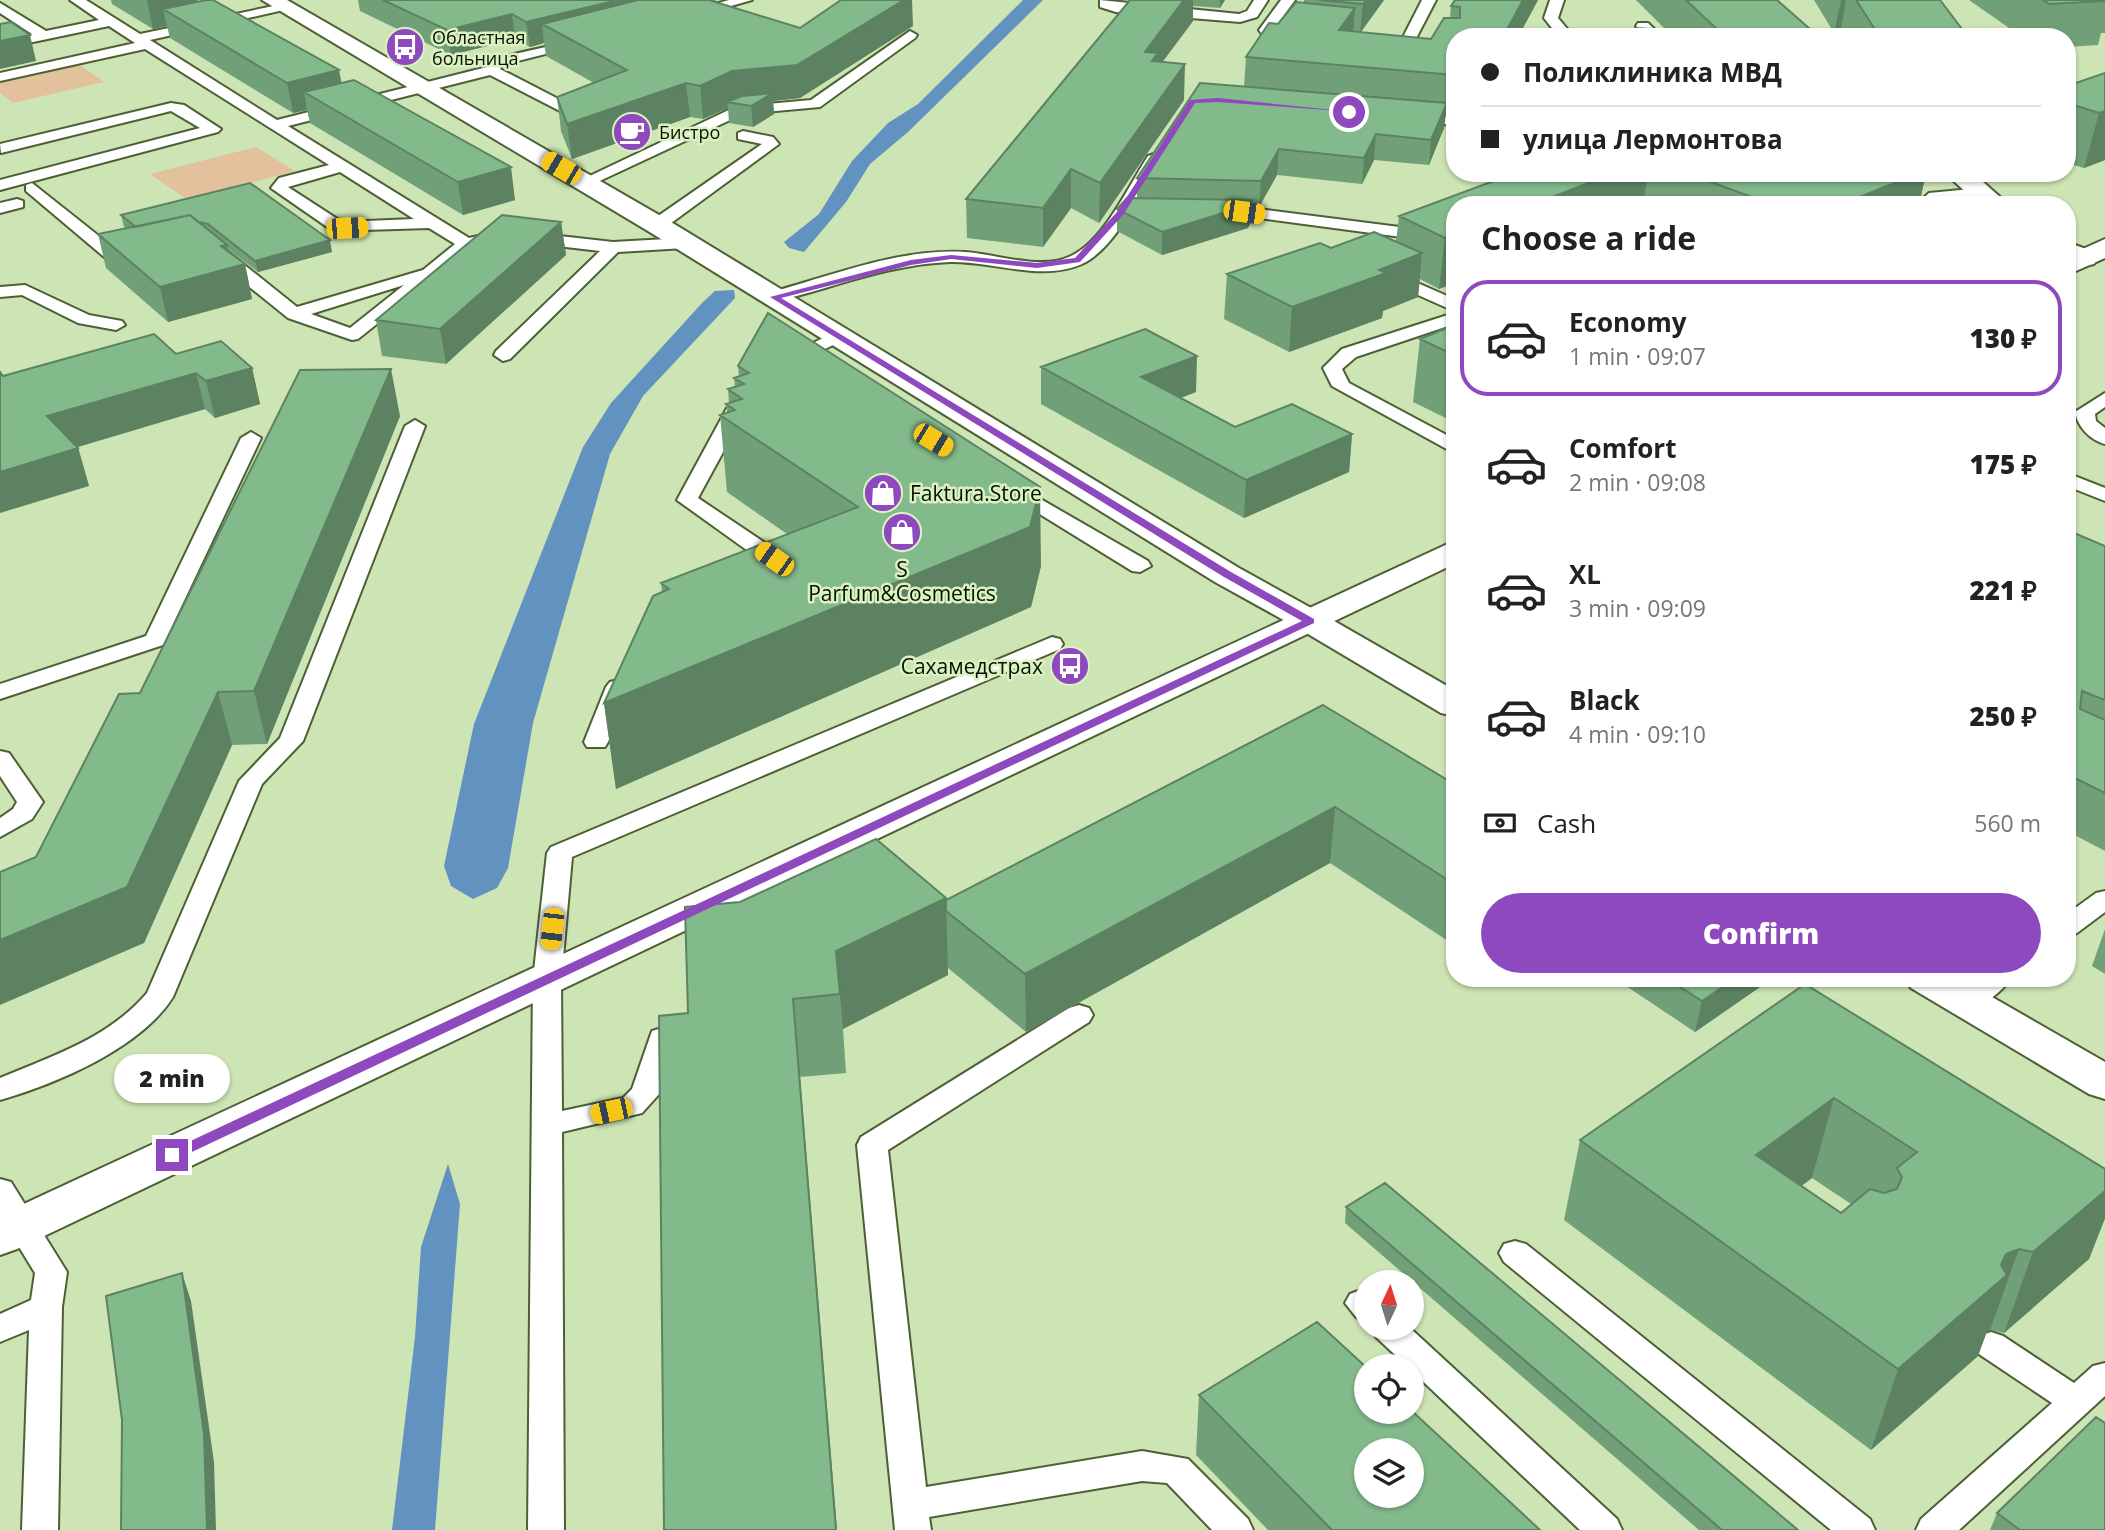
<!DOCTYPE html>
<html lang="en">
<head>
<meta charset="utf-8">
<style>
	body { margin:0; font-family:"Open Sans",sans-serif; background:#f6f6f6; color:#222; height:100vh; display:flex; flex-direction:column; font-size:26px; white-space:nowrap }
	* { box-sizing:border-box; margin:0 }
	p { font-size:23px; color:#767676 }
	.icon { flex:none; width:38px; height:38px; fill:none; stroke:currentColor; stroke-width:2; stroke-linecap:round; stroke-linejoin:round }
	.map { position:relative; flex:1; overflow:hidden }
	.side { position:absolute; left:1446px; top:196px; width:630px; height:791px; display:flex; flex-direction:column; background:#fff; border-radius:28px; box-shadow:0 2px 5px #0004 }
	.side>* { flex:none }
	.banner { position:absolute; left:1446px; top:28px; width:630px; height:154px; border-radius:28px; box-shadow:0 2px 5px #0004; display:grid; align-content:center; height:154px; padding:0 35px; background:#fff }
	.needle { width:46px; rotate:4deg }
	.tools { position:absolute; left:1354px; top:1270px; display:grid; gap:14px }
	.tools a { display:grid; place-items:center; width:70px; height:70px; border-radius:50%; background:#fff; box-shadow:0 2px 5px #0004; font-size:35px }
	.end { position:absolute; width:32px; height:32px; margin:-16px; border:9px solid #8d49bd; background:#fff; box-shadow:0 0 0 4px #fff }
	.from { border-radius:50% }
	.bubble { position:absolute; height:49px; border-radius:24px; background:#fff; box-shadow:0 2px 5px #0004; font-size:23px; font-weight:800; line-height:49px; text-align:center }
	.car { position:absolute; width:21px; height:42px; margin:-21px -10px; border-radius:9px; box-shadow:0 0 5px 2px #0007; background:linear-gradient(#f5c518 24%,#345 0 40%,#f5c518 0 76%,#345 0 86%,#f5c518 0) }
	.banner b { display:flex; align-items:center; gap:24px; height:66px; font-size:26px }
	.banner b+b { border-top:2px solid #e0e0e0 }
	.banner i { width:18px; height:18px; background:#222 }
	ul { padding:0; list-style:none }
	li { display:flex; align-items:center; gap:21px; height:116px; margin:0 14px 10px; padding:0 21px; border:4px solid transparent; border-radius:28px }
	li div { flex:1 }
	li b { display:block; font-size:26px }
	li em { font-style:normal; font-weight:800 }
	li.selected { border-color:#8d49bd }
	li>.icon { width:63px; height:63px; stroke-width:1.5 }
	h2 { padding:0 35px; font-size:32px; line-height:84px }
	.pay { display:flex; align-items:center; gap:18px; height:77px; padding:0 35px; font-size:26px }
	.pay p { margin-inline-start:auto }
	.cta { display:flex; gap:14px; margin-top:auto; padding:14px 35px }
	.cta a { flex:1; height:80px; border-radius:42px; background:#8d49bd; color:#fff; font-size:28px; font-weight:800; line-height:80px; text-align:center }
	.map>svg:first-child { display:block }
	.green { fill:#e3c19c }
	.water { fill:#6292c0 }
	.lines { fill:none; stroke-linecap:round; stroke-linejoin:round }
	.service-casing { stroke:#4d6035; stroke-width:4 }
	.tertiary-casing { stroke:#4d6035; stroke-width:4 }
	.secondary-casing { stroke:#4d6035; stroke-width:4 }
	.primary-casing { stroke:#4d6035; stroke-width:4 }
	.service { fill:#fff; fill-rule:evenodd }
	.tertiary { fill:#fff; fill-rule:evenodd }
	.secondary { fill:#fff; fill-rule:evenodd }
	.primary { fill:#fff; fill-rule:evenodd }
	.wall { fill:#71a078; fill-rule:evenodd }
	.shaded-wall { fill:#5c8262 }
	.building { fill:#83ba8c; stroke:#5c8262; stroke-width:2; fill-rule:evenodd }
	.route { fill:#8d49bd }
	.labels { text-anchor:middle; dominant-baseline:central; stroke-width:5; stroke-linejoin:round; paint-order:stroke }
	.far-poi-label { font-size:18px; fill:#091002; stroke:#daf1c1; text-anchor:start }
	.poi-label { font-size:21px; fill:#091002; stroke:#daf1c1; text-anchor:start }
</style>
</head>
<body>
<div class="map">
<svg width="2105" height="1530" viewBox="0 0 2105 1530">
	<rect width="100%" height="100%" fill="#cde4b4"/>
	<path class="green" d="M80,65L104,82L13,103L0,93V83Z
		M256,147L295,171L188,200L150,174Z"/>
	<path class="water" d="M1023,0H1043L908,132L870,164L846,202L804,252L789,248L784,242L819,214L852,161L888,123L918,104Z
		M734,290L735,298L643,396L610,454L533,723L508,868L497,888L473,899L451,886L444,866L474,724L583,447L611,403L702,303L715,291Z
		M448,1164L460,1204L435,1530H392L415,1337L421,1247Z"/>
	<g class="lines">
		<g class="service-casing">
			<path id="service" d="M70,0H86L140,34L288,3V9L150,40L277,120L487,67L492,59L581,39V45L502,65L500,69L570,105V111H560L490,75L288,126L469,238L505,230L613,242L685,238L693,243L685,248L618,252L510,359L503,361L494,355L496,351L600,251L505,240L472,248L358,339L352,340L288,318L215,259L212,255L215,251H227L297,307L423,270L455,244L429,228L333,231L271,188L279,178L329,165L145,49L0,81V73L135,43L109,26L0,49V41L32,34L0,13V3L46,31L99,20ZM340,172L414,219L342,222L288,187ZM404,285L350,328L311,314Z
				M729,0H752L692,17L685,13Z
				M1100,0L1239,14L1247,11L1254,0H1268L1257,17L1240,22L1116,12L1100,7Z
				M1281,0H1295L1275,27L1297,33L1290,37L1261,33L1259,30Z
				M1422,0H1436L1411,48H1401L1399,45Z
				M1550,0H1564L1558,18L1574,37H1559L1544,18Z
				M1638,23H1648L1662,37H1647L1636,26Z
				M910,31L917,35L915,38L820,107L743,114L591,185L585,187L577,182L735,107L811,100Z
				M171,103L184,105L221,129L218,132L0,190V180L200,128L171,111L1,153L0,144Z
				M1414,114L1454,117V125L1409,121L1407,118Z
				M743,131L773,137L779,144L663,229H651V221L762,144L738,139V133Z
				M1154,154L1162,159C1144,189 1114,250 1082,264C1041,282 993,261 950,262C890,264 832,288 774,302L765,297L768,293C831,276 899,248 965,252C997,254 1041,271 1071,256C1104,241 1129,185 1148,156Z
				M32,183L119,252L135,253L138,257L135,261H109L26,191V185Z
				M1981,188L1989,193L1987,196L1916,205L1929,193Z
				M17,199L23,201V207L0,213V203Z
				M1219,204L1423,230L1454,219V230L1424,240L1213,212L1211,209Z
				M1388,270L1454,299V311L1382,279L1379,275L1382,271Z
				M25,285L89,315L122,321L125,325L116,330L78,323L22,295L0,297V287Z
				M1454,313V324L1356,357L1342,369L1349,383L1454,439V453L1332,386L1323,368L1342,349Z
				M837,331L846,336L843,340L795,364H781L779,360Z
				M2105,393V407L2095,414L2096,421L2105,428V444C2090,440 2078,427 2075,412Z
				M737,402L747,408L698,498L792,561L795,566L792,571H776L677,500L727,408Z
				M415,420L425,426L303,741L262,784L173,997C141,1048 56,1084 0,1100V1078C52,1056 109,1038 147,993L239,781L280,738L405,426Z
				M251,432L261,438L163,645L0,699V684L146,636L241,438Z
				M2067,473L2105,488V501L2067,486Z
				M1011,482L1148,561L1151,566L1140,572L1132,571L1004,492L1001,488L1004,484Z
				M1052,637L1060,639L1063,644L1060,649L572,857L561,980L562,1111L623,1098L632,1089L652,1031L662,1028L672,1031L676,1038L660,1093L642,1113L562,1132L564,1530H528L533,980L547,853L551,847Z
				M618,680L626,682L630,687L608,742L605,747H587L584,742L606,687L610,682Z
				M0,751L9,753L43,802L32,819L0,837V818L13,809L17,802L0,776Z
				M2105,891V912L2077,933L2067,936V914L2096,893Z
				M1978,978H2011C2000,995 1975,1013 1956,1008L1952,1001Z
				M1079,1005L1089,1008L1093,1015L1089,1022L888,1150L926,1487L1142,1451L1188,1459L1248,1519L1253,1530H1212L1167,1483L1142,1481L929,1517L931,1530H895L857,1145L861,1137L1069,1008Z
				M0,1179L11,1182L67,1272L62,1307L58,1530H22L29,1330L0,1342V1314L31,1300L35,1273L0,1216Z
				M1515,1241L1526,1244L1870,1519L1875,1530H1831L1504,1262L1499,1253L1504,1244Z
				M1361,1290L1367,1292V1321L1356,1317L1345,1303L1350,1294Z
				M1372,1328H1410L1617,1519L1622,1530H1580L1412,1371V1367H1408L1376,1337Z
				M1991,1332L2003,1336L2074,1383L2093,1366L2105,1363V1396L1959,1530H1916L1921,1519L2052,1403L1979,1354L1974,1345L1979,1336Z"/>
		</g>
		<g class="tertiary-casing">
			<path id="tertiary" d="M262,0H287L666,219L1239,568L1322,614L1328,621L1322,628L1310,632L1298,628L1215,582L648,231Z"/>
		</g>
		<g class="secondary-casing">
			<path id="secondary" d="M1945,173H1973L2009,205H1980Z
				M2067,242L2094,252L2098,258L2094,264L2085,266L2067,260Z
				M1310,610L1322,614L1454,690V716L1441,713L1298,628L1292,621L1298,614Z
				M1904,978H1959L2105,1062V1099L2089,1094L1911,988Z"/>
		</g>
		<g class="primary-casing">
			<path id="primary" d="M2105,239V258L2067,275V256Z
				M1454,541V564L17,1249L0,1255V1215Z"/>
		</g>
		<use href="#service" class="service"/>
		<use href="#tertiary" class="tertiary"/>
		<use href="#secondary" class="secondary"/>
		<use href="#primary" class="primary"/>
	</g>
	<path class="wall" d="M111,0H197L198,2L341,83L515,200L463,215L310,123L307,110L293,113L170,38L167,26L153,29L112,4Z
		M358,0H717L712,1L800,28L913,26L800,98L773,101L774,114L753,127L729,123L728,108L703,119L690,117L572,159L561,131L557,97L594,83L546,56L544,43L530,47L515,39L451,55L360,11Z
		M1130,0H1225L1220,8L1193,6V21L1162,62L1184,100L1099,223L1071,208L1043,247L967,238L966,199Z
		M1304,0H1384L1361,32L1431,39L1450,18L1451,6L1538,0L1518,37H1454V103L1450,114H1445L1444,128L1429,165L1374,160L1362,184L1277,175L1259,207H1252L1251,222L1248,228L1162,255L1117,231V209L1137,198V178L1244,87L1246,57L1278,24L1304,3Z
		M1636,0H1777L1819,37H1633L1635,28L1666,30Z
		M1814,0H1940L1965,33L1977,37H1839L1840,33H1834Z
		M1969,0H2105V33H2101L2098,45L2067,47V37H2022Z
		M2105,73V160L2084,168L2067,163V86Z
		M1515,173H1926L1919,205H1454V283L1439,289L1420,279L1418,297L1383,311L1382,318L1289,352L1224,319L1227,274L1331,248L1396,242L1399,216Z
		M250,183L332,252L258,272L228,249L229,252L245,264L252,299L168,322L106,268L98,234L126,228L124,227L121,215Z
		M561,222L566,255L446,364L382,356L376,320Z
		M1454,325V422L1413,402L1420,339Z
		M176,354L252,368L260,404L215,418L205,409L78,447L89,486L3,376Z
		M738,366L1041,566L1031,607L616,789L604,703L662,592L661,583L787,534L727,492L720,415L727,413L726,404L729,403L728,389L735,387L734,378L739,376Z
		M1041,367L1196,392L1180,398L1235,427L1352,434L1349,472L1244,518L1041,404Z
		M400,416L267,744L232,745L144,943L36,857L140,693Z
		M2067,530L2105,546V851L2067,831Z
		M1323,705L1454,784V945L1330,863L1026,1032L948,968V975L843,1029L846,1073L800,1077L688,1013L946,898V900Z
		M2105,929V974L2092,966Z
		M1614,978H1773L1695,1032Z
		M1805,984L2105,1169V1218L2089,1259L2004,1333L1990,1330L1987,1331L1978,1356L1871,1450L1564,1220L1580,1140ZM1812,1178L1851,1204L1841,1213L1801,1186Z
		M1346,1207L1798,1530H1699L1345,1223Z
		M1199,1395L1540,1530H1268L1196,1455Z
		M1997,1513L2105,1530H1990Z"/>
	<path class="shaded-wall" d="M147,0H197L201,18L163,9L167,26L153,29Z
		M618,0H717L659,13L542,24L544,43L530,47L526,22Z
		M904,0H912L913,26L800,98L773,101L774,114L753,127L751,106L727,102L728,108L703,119L700,86L732,71Z
		M1184,0H1193V21L1158,68L1145,52Z
		M1220,0H1225L1220,8Z
		M1366,0H1384L1360,33L1363,4Z
		M1523,0H1538L1518,37H1503Z
		M1841,0H1846L1840,33H1834Z
		M1355,8L1352,46L1339,30Z
		M512,14L515,39L451,55L447,30Z
		M1917,31L1916,37H1903Z
		M30,35L36,61L0,69V41Z
		M1185,64L1184,100L1099,223L1100,183Z
		M339,70L345,100L304,92L307,110L293,113L287,83Z
		M1454,74V103L1450,114Z
		M686,83L690,117L572,159L567,124Z
		M1447,103L1444,128L1429,165L1431,140Z
		M2105,111V160L2084,168L2099,113Z
		M1376,134L1374,160L1362,184L1364,158Z
		M1279,149L1277,175L1259,207L1261,181Z
		M511,167L515,200L463,215L458,182Z
		M1071,169V208L1043,247V208Z
		M1614,173H1648L1643,205H1532Z
		M1919,173H1926L1919,205H1840Z
		M1252,200L1251,222L1248,228L1162,255V232Z
		M561,222L566,255L446,364L440,329Z
		M1454,235V283L1439,289L1445,238Z
		M330,240L332,252L258,272L255,261Z
		M227,245L232,268L245,264L252,299L168,322L160,287L221,246Z
		M1422,253L1418,297L1383,311L1382,318L1289,352L1292,307L1379,270Z
		M1197,356L1196,392L1140,414L1141,377Z
		M252,368L260,404L215,418L206,381Z
		M391,369L400,416L267,744L254,691Z
		M196,373L205,409L57,453L47,416Z
		M1352,434L1349,472L1244,518L1246,480Z
		M78,448L89,486L0,513V472Z
		M1040,487L1041,566L1031,607L616,789L604,703Z
		M218,692L232,745L144,943L0,1005V940Z
		M1335,807L1330,863L1026,1032L1025,974Z
		M946,898L948,975L843,1029L836,951Z
		M1736,978H1773L1695,1032L1702,1001Z
		M793,999L800,1077L837,1530H836Z
		M1834,1098L1812,1178L1736,1235L1756,1155Z
		M2105,1191V1218L2089,1259L2004,1333L2033,1252Z
		M2019,1249L1990,1330L1987,1331L1978,1356L1871,1450L1898,1369L2001,1265L2006,1254Z
		M182,1273L191,1301L214,1462L216,1530H207Z"/>
	<path class="building" d="M206,0H213L339,70L287,83L163,9Z
		M383,0H618L526,22L512,14L447,30Z
		M638,0H709L800,28L841,0H904L797,65L732,71L700,86L686,83L567,124L557,97L627,70L542,24Z
		M1130,0H1184L1145,52L1158,53L1152,61L1185,64L1100,183L1071,169L1043,208L966,199Z
		M1319,0H1366L1363,4Z
		M1455,0H1523L1503,37H1454V75L1246,57L1269,23L1278,24L1296,2L1355,8L1339,30L1431,39L1444,18H1460V7L1451,6Z
		M1686,0H1777L1819,37H1635V28L1721,33Z
		M1856,0H1940L1965,33H1973L1977,37H1923L1917,31L1903,37H1880Z
		M2043,0H2105V1L2049,4Z
		M11,22L30,35L0,41V24Z
		M2105,73V111L2099,113L2067,103V86Z
		M354,80L511,167L458,182L304,92Z
		M1200,83L1447,103L1431,140L1376,134L1364,158L1279,149L1261,181L1137,178Z
		M773,93L751,106L727,102L742,96Z
		M1515,173H1614L1532,205H1454V235L1445,238L1399,216Z
		M1687,173H1919L1840,205H1773Z
		M250,183L330,240L255,261L208,224L198,222L190,215L136,227L121,215Z
		M1127,198L1252,200L1249,205L1162,232L1117,209Z
		M190,215L227,245L221,246L245,264L160,287L98,234Z
		M502,215L561,222L440,329L376,320Z
		M1374,232L1422,253L1379,270L1386,273L1292,307L1227,274L1320,243L1331,248Z
		M768,313L1040,487L1030,527L604,703L653,596L669,589L661,583L858,507L720,415L735,410L726,404L742,399L728,389L744,384L734,378L749,373L738,366Z
		M1454,325V355L1420,339Z
		M1145,329L1197,356L1141,377L1235,427L1292,404L1352,434L1246,480L1041,367Z
		M154,334L176,354L221,341L252,368L206,381L196,373L47,416L78,448L0,472V372L3,376Z
		M391,369L254,691L218,692L127,887L0,940V872L36,857L119,694L140,693L300,370Z
		M2067,530L2105,546V700L2082,691L2080,709L2105,720V793L2067,774V681L2069,679L2067,678Z
		M1323,705L1454,784V884L1335,807L1025,974L946,911V900Z
		M876,839L946,898L836,951L840,994L793,999L836,1530H664L659,1016L688,1013L685,907L740,902Z
		M1666,978H1736L1702,1001Z
		M1805,984L2105,1169V1191L2033,1252L2019,1249L2006,1254L2001,1265L2007,1275L1898,1369L1580,1140ZM1834,1098L1917,1152L1897,1168L1902,1177L1897,1189L1884,1193L1870,1189L1841,1213L1756,1155Z
		M1385,1183L1798,1530H1722L1346,1207Z
		M182,1273L204,1434L207,1530H121L122,1420L106,1296Z
		M1317,1322L1367,1368V1412H1412V1411L1540,1530H1332L1199,1395ZM1367,1451H1412V1496H1367Z
		M2096,1417L2105,1423V1530H2020L1997,1513Z"/>
	<path class="route" d="M1218,98L1353,112L1218,102L1195,103L1123,215L1080,262L1037,268L951,259L911,265L781,298L1231,572L1314,619V623L177,1159H167V1152L1302,621L1224,577L770,297L911,260L951,255L1037,263L1075,258L1117,212L1190,100Z"/>
	<defs>
		<g id="bus-disc" transform="scale(2.0125)"><circle r="9.5" fill="#8d49bd" stroke="#daf1c1"/><path d="M-5-6H5V4H4V6H2V4H-2V6H-4V4H-5ZM-3.5-4V0h7V-4ZM-3.5 1.2v1.5H-2V1.2ZM2 1.2v1.5H3.5V1.2Z" fill="#fff"/></g>
		<g id="cafe-disc" transform="scale(2.0125)"><circle r="9.5" fill="#8d49bd" stroke="#daf1c1"/><path d="M-5.5-4.5H6V0H3Q3 3.5 0 3.5H-2.5Q-5.5 3.5-5.5 0ZM3-3.2v2h1.7v-2ZM-6 4.5H4V6H-6Z" fill="#fff"/></g>
		<g id="shop-disc" transform="scale(2.0125)"><circle r="9.5" fill="#8d49bd" stroke="#daf1c1"/><path d="M-5-2.5h2.3a2.7 3.5 0 0 1 5.4 0H5L5.5 6h-11ZM-1.5-2.5h3a1.5 2.3 0 0 0-3 0Z" fill="#fff"/></g>
	</defs>
	<g fill-rule="evenodd">
		<use href="#bus-disc" x="405" y="47"/>
		<use href="#cafe-disc" x="632" y="132"/>
		<use href="#shop-disc" x="883" y="493"/>
		<use href="#shop-disc" x="902" y="532"/>
		<use href="#bus-disc" x="1070" y="666"/>
	</g>
	<g class="labels">
		<g class="far-poi-label">
			<text x="432" y="37">Областная<tspan x="432" dy="21">больница</tspan></text>
			<text x="659" y="132">Бистро</text>
		</g>
		<g class="poi-label">
			<text x="910" y="493">Faktura.Store</text>
			<text x="902" y="569" text-anchor="middle">S<tspan x="902" dy="24">Parfum&amp;Cosmetics</tspan></text>
			<text x="1043" y="666" text-anchor="end">Сахамедстрах</text>
		</g>
	</g>
</svg>
<div class="tools">
<a><svg class="needle" viewBox="-14 -14 28 28"><path d="M0-13l5 13h-10z" fill="#e53935"/><path d="M0 13l5-13h-10z" fill="#767676"/></svg></a>
<a><svg class="icon" aria-label="locate" viewBox="0 0 24 24"><circle cx="12" cy="12" r="6"/><path d="M12 2v4M12 18v4M2 12h4M18 12h4"/></svg></a>
<a><svg class="icon" aria-label="layers" viewBox="0 0 24 24"><path d="M12 4l9 5-9 5-9-5zM3 14l9 5 9-5"/></svg></a>
</div>
<i class="end from" style="left:1349px;top:112px"></i>
<i class="end" style="left:172px;top:1155px"></i>
<div class="bubble" style="left:114px;top:1054px;width:116px">2 min</div>
<i class="car" style="left:561px;top:168px;rotate:300deg"></i>
<i class="car" style="left:1244px;top:212px;rotate:98deg"></i>
<i class="car" style="left:347px;top:228px;rotate:87deg"></i>
<i class="car" style="left:933px;top:440px;rotate:121deg"></i>
<i class="car" style="left:774px;top:559px;rotate:305deg"></i>
<i class="car" style="left:552px;top:929px;rotate:186deg"></i>
<i class="car" style="left:611px;top:1111px;rotate:258deg"></i>
<div class="banner">
<b><i class="from"></i>Поликлиника МВД</b>
<b><i></i>улица Лермонтова</b>
</div>
<section class="side">
<h2>Choose a ride</h2>
<ul>
<li class="selected"><svg class="icon" aria-label="car" viewBox="0 0 24 24"><path d="M5 17H2v-5l4-1 3-4h7l3 4 3 1v5h-3M9 17h6M6 11h13"/><circle cx="7" cy="17" r="2"/><circle cx="17" cy="17" r="2"/></svg><div><b>Economy</b><p>1 min · 09:07</p></div><em>130 ₽</em></li>
<li><svg class="icon" aria-label="car" viewBox="0 0 24 24"><path d="M5 17H2v-5l4-1 3-4h7l3 4 3 1v5h-3M9 17h6M6 11h13"/><circle cx="7" cy="17" r="2"/><circle cx="17" cy="17" r="2"/></svg><div><b>Comfort</b><p>2 min · 09:08</p></div><em>175 ₽</em></li>
<li><svg class="icon" aria-label="car" viewBox="0 0 24 24"><path d="M5 17H2v-5l4-1 3-4h7l3 4 3 1v5h-3M9 17h6M6 11h13"/><circle cx="7" cy="17" r="2"/><circle cx="17" cy="17" r="2"/></svg><div><b>XL</b><p>3 min · 09:09</p></div><em>221 ₽</em></li>
<li><svg class="icon" aria-label="car" viewBox="0 0 24 24"><path d="M5 17H2v-5l4-1 3-4h7l3 4 3 1v5h-3M9 17h6M6 11h13"/><circle cx="7" cy="17" r="2"/><circle cx="17" cy="17" r="2"/></svg><div><b>Black</b><p>4 min · 09:10</p></div><em>250 ₽</em></li>
</ul>
<div class="pay"><svg class="icon" aria-label="cash" viewBox="0 0 24 24"><path d="M3 7h18v10H3z"/><circle cx="12" cy="12" r="2"/></svg>Cash<p>560 m</p></div>
<div class="cta"><a>Confirm</a></div>
</section>
</div>
</body>
</html>
